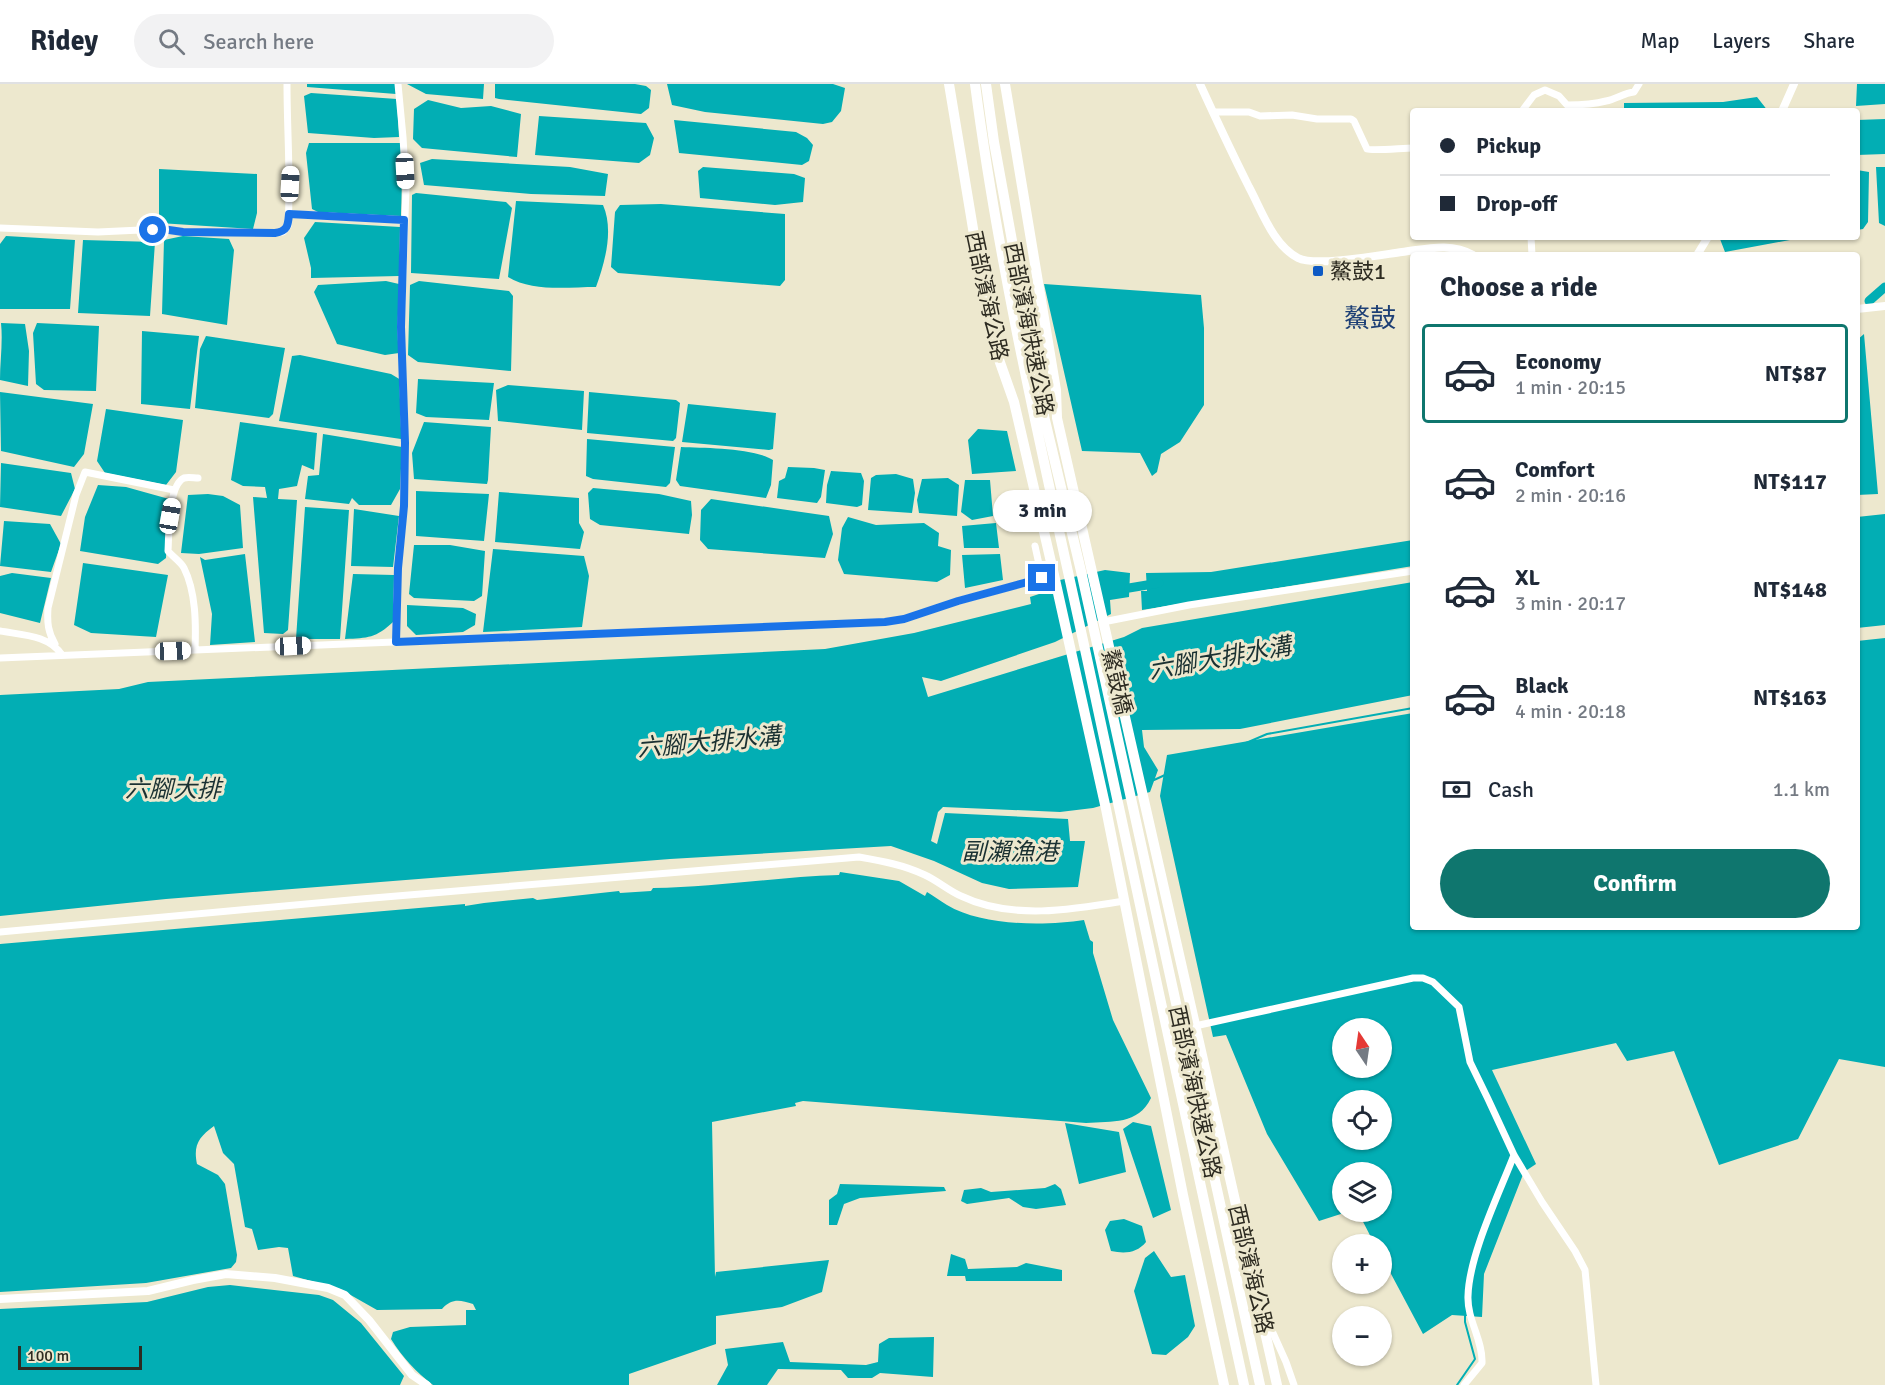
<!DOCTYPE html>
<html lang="en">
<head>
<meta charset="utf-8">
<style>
	body { margin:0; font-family:Signika,"Noto Sans TC",sans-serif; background:#f2f2f3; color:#1f2937; height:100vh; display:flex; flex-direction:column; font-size:22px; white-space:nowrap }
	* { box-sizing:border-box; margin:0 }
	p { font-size:20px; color:#747a83 }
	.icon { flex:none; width:33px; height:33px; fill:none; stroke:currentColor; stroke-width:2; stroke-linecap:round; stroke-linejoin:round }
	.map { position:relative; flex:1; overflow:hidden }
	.details { position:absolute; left:1410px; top:168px; width:450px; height:678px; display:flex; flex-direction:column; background:#fff; border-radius:6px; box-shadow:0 2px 4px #0004 }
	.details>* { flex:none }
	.banner { position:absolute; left:1410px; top:24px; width:450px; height:132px; border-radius:6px; box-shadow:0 2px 4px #0004; display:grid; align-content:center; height:132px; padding:0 30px; background:#fff }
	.needle { width:39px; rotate:347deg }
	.buttons { position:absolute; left:1332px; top:934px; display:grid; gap:12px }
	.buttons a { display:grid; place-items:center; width:60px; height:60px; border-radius:50%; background:#fff; box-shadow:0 2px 4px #0004; font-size:30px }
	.scale { position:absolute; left:18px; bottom:15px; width:124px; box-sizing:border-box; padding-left:6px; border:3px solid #2d2b21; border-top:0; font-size:16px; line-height:21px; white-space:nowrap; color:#2d2b21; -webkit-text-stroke:4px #ede8ce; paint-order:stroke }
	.end { position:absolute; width:27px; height:27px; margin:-14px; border:8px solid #1a73e8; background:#fff; box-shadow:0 0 0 3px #fff }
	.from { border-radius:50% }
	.bubble { position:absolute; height:42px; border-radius:21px; background:#fff; box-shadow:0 2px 4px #0004; font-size:20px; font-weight:700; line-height:42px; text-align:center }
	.car { position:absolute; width:18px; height:36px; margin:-18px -9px; border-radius:8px; box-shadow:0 0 4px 2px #0007; background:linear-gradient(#fff 24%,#345 0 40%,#fff 0 76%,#345 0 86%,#fff 0) }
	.banner b { display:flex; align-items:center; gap:21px; height:57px; font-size:22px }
	.banner b+b { border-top:2px solid #e0e1e3 }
	.banner i { width:15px; height:15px; background:#1f2937 }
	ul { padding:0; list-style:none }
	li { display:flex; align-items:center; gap:18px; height:99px; margin:0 12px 9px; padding:0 18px; border:3px solid transparent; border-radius:6px }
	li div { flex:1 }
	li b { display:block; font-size:22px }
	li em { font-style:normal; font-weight:700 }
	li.active { border-color:#0f766e }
	li>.icon { width:54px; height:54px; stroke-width:1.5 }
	h2 { padding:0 30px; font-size:27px; line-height:72px }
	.pay { display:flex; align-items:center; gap:15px; height:66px; padding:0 30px; font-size:22px }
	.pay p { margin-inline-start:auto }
	.primary-button { display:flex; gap:12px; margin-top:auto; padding:12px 30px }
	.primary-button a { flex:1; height:69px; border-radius:36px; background:#0f766e; color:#fff; font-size:24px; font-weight:700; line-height:69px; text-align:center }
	header { display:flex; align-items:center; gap:36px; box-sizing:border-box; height:84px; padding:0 30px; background:#fff; border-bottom:2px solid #e0e1e3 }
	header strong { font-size:28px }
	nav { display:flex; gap:33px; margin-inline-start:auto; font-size:21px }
	.search { width:420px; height:54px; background:#f2f2f3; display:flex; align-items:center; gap:15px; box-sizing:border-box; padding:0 21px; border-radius:33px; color:#747a83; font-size:22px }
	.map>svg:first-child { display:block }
	.water { fill:#02aeb4; fill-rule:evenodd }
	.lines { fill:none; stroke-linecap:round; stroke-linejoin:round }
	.stream { stroke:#02aeb4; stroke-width:2 }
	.canal { stroke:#02aeb4; stroke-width:9 }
	.minor { stroke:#fff; stroke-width:7 }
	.tertiary { stroke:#fff; stroke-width:8 }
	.primary { stroke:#fff; stroke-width:10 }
	.trunk { stroke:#fff; stroke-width:10 }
	.route { stroke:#1a73e8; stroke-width:8 }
	.poi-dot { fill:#0e5ac4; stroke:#ede8ce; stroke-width:2 }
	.labels { text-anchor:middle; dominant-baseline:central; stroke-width:6; stroke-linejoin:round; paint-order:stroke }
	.poi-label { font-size:22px; fill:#2d2b21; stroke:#ede8ce; text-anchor:start }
	.street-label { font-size:22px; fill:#2d2b21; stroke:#ede8ce }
	.water-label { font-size:24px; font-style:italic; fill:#1a3132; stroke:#ede8ce }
	.quarter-label { font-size:26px; fill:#1d3f75; stroke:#ede8ce }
</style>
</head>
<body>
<header>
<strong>Ridey</strong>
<div class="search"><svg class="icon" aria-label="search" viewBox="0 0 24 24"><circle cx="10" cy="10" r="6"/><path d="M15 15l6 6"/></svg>Search here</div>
<nav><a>Map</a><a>Layers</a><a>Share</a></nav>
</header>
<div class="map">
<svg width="1885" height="1301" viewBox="0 0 1885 1301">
	<rect width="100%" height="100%" fill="#ede8ce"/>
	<path class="water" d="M307,0H395L396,10L307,3Z
		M407,0H484L483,15L426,10Z
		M495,0H635L646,2L651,6L649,24L641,30L499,15L495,14Z
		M667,0H833L845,4L841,27L832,38L823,40L705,28L672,21Z
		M1857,0H1885V20L1856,22Z
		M311,9L397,15L399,53L374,54L308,49L304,12Z
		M1757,13L1768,27H1624V19L1723,18Z
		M428,16L461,24L491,22L521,30L517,73L422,64L413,55L414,25Z
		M539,32L646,39L654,54L650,71L639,79L535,71Z
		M1885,35V70L1857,71V36Z
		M674,36L796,48L807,54L813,61L809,77L802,81L679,69Z
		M309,59H401L402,94L401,132L318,128L312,125L306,69Z
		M432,75L570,83L608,90L605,112L531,110L424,101L420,79Z
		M703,83L794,90L805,94L803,118L775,121L700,114L698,87Z
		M1876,83H1885V142L1879,139Z
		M159,85L257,90V129L253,145L159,139Z
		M1857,86L1869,88L1868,138L1863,145L1857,146Z
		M416,109L506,118L512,124L499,195L411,189L412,111Z
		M516,117L603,121C614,146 605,178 596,203C568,203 532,208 508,193Z
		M661,120L785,130V196L780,202L618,189L611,183L615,128L620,121Z
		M315,138L400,143L399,192L311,194V184L304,154Z
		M6,152L75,156L70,225H0V160Z
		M183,152L229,155L234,166L227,241L162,230L164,156Z
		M1722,153H1806L1725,168L1720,155Z
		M83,156L155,158L150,232L78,229Z
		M386,197L399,200V269L385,271L337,260L314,208L318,201Z
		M419,197L509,207L513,212L511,287L418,278L408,271L410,201Z
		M1044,200L1201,211L1204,244V321L1180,358L1161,370L1157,388L1152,392L1140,369L1082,367Z
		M1,239L25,240L29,267L28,302L0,296C0,277 3,258 1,239Z
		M37,239L99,242L96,307L44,306L36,300L33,249Z
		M142,247L199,252L190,325L141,320Z
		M1864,250L1878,410L1857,411V256Z
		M206,252L285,264L273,330L269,334L195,324L200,265Z
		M300,271L391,290L401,296V355L279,337L292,272Z
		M418,295L494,299L489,336L426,333L416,329Z
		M508,301L584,307L582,346L498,337L496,306Z
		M0,308L93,320L84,370L74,383L1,367Z
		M589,308L676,316L680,319L676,354L673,357L587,349Z
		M688,320L776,329L773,365L769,366L682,358Z
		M106,325L183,336L176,388L166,401L105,389L97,377Z
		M240,338L317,349L314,386L302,381L297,402L279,405L278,415L297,416L288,546L283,550L264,549L253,413L267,414L265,403L243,402L231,396Z
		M424,338L491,343L488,396L487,400L414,395L412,369Z
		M978,345L1007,347L1016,387L972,390L968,356Z
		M323,350L402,363L400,405L391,421H359L352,414L349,420L305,415L308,392L319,391Z
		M587,355L675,363L670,399L666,403L593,395L586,392Z
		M681,363C705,364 754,364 773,376L771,401L766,414L680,402L676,396Z
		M1,379L71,389L75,405L61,432L0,423Z
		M788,383L814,384L825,386L821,413L817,419L777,414L779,397L785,394Z
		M831,387L861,389L864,397L862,421L857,423L826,419L827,401Z
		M896,390L913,395L915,409L912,429L868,426L871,394L876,391Z
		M948,394L959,401L957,432L919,429L917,416L922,395Z
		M965,396H990L993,432L972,436L961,428Z
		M98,401L126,403L169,415L166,474L158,480L80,467L85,433Z
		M593,404L659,410L691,417L692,431L689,450L600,441L590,435L588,409Z
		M416,407L489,410L484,457L416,452Z
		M499,408L579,414V439L584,448L580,465L495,458Z
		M208,410L223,412L240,421L243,464L199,470L181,469L188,411Z
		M711,415L829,432L833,450L825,474L708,465L700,456L701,426Z
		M305,423L349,426L340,555H296Z
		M354,425L399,432L393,483L351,482Z
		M1885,430V541L1857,544V433Z
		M848,433L876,441L924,439L939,449L938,462L951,466L950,491L937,498L844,490L838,476L842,444Z
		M4,437L50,440L61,460L51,488L0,482Z
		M996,439L999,464H964L962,442Z
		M1413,456V482L1142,526L1141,507H1147L1146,489L1211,488Z
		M414,461H450L485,467L482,512L474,517L414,514L409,510Z
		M493,465L584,472L589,492L582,543L483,548Z
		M245,470L255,558L210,561L212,530L200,473L205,476Z
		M1000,470L1003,496L965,504L962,471Z
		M83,479L168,491L156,553L91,549L74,541Z
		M1105,486L1130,489L1129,513L1110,516L1111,530L1055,558L941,597L922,593L928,613L1124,553L1142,544L1413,498V611L1240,645L1142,646L1144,663L1158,686L1150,708L1093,724L1060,728L943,723L938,728L931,757L937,760L945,729L1068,735L1070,757H1085L1078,803L1009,805L982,799L934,777L891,762L670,775L166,815L0,832V611L119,605L148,598L825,565L914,549L1031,520L1030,513L1042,509V500Z
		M12,489L51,494L40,539L0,529V492Z
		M353,490L394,491L393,538C376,554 368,554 345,555Z
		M407,521L463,524L476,530L475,541L463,548L416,551L407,542Z
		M1885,554V983L1839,975L1798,1055L1719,1081L1674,967L1627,977L1616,959L1492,986L1536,1080L1524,1088L1484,1190L1482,1233L1452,1231L1423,1250L1382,1173V1161H1375L1358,1128H1382V1089H1342V1128H1347L1319,1137L1267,1050L1226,951L1213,953L1160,712L1167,671L1413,629V843H1857V557ZM1342,945H1382V984H1342ZM1342,1017H1382V1056H1342Z
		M840,788L899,797L925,812L927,808C934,812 940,817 947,821C982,842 1044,842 1084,836L1090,856L1093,858V869L1113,936L1151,1014C1138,1041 1112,1037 1086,1039L803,1017L795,1019L796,1022L712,1038L715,1193L716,1188L829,1176L822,1208L782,1223L716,1232V1260L629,1290V1301H433C416,1288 403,1274 391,1255L393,1248L410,1243L466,1241V1226H476L473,1220C460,1216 452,1214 442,1225L377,1226L340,1205L293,1192L288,1164L279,1163L258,1166L252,1145L245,1143L234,1080L223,1069L214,1042C199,1053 193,1061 197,1080L218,1091L225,1100L237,1171L236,1178L231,1184L146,1199L0,1208V860L465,820V822L484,819L533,814L537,816L619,807L620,809L651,807L653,804C715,803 777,793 839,791Z
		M1133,1038L1151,1042L1171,1126L1153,1134L1123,1045Z
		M1065,1039L1119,1048L1126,1088L1079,1100Z
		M840,1100L944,1103L946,1107L860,1114L844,1120L837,1141H829V1116L837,1110Z
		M1055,1100L1061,1105L1066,1121L1036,1125L1023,1123L1009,1114L967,1120L961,1117L964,1106L981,1104L991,1108L1045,1104Z
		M1124,1135L1142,1142L1146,1158C1137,1169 1125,1170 1111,1167L1105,1146L1110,1137Z
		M1154,1167L1171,1193L1185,1191L1195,1242L1188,1253L1166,1271L1152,1270L1134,1207L1145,1174Z
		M951,1170L965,1175L968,1185L1017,1183L1026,1179L1062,1186V1197H966L965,1192H947Z
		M230,1201L319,1211L333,1216L361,1239L404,1292L400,1301H0V1225L147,1218L208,1203Z
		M934,1253L933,1293L880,1289L872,1294H848L841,1286L778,1285L767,1301H717L728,1281L725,1265L783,1258L790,1278L866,1281L878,1278L879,1260L889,1254Z"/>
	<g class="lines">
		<path class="stream" d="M1246,659L1267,650L1413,624
			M1154,696L1165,691
			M1457,1301L1475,1275L1465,1238V1229"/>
		<path class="canal" d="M1869,217L1885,203
			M1129,504L1159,499"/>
		<path class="minor" d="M1522,27L1534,11L1545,6L1559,12L1567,21C1579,21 1595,20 1606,17C1616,15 1624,9 1634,8L1639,0
			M1213,28H1249L1260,32L1292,31L1317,35H1351L1354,37L1367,65C1373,67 1403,64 1413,64
			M289,130L404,136
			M0,144L98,148L162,145L183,148L275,149L283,148L288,142C291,95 287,48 287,0
			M1531,153L1532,171
			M1103,538L1189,521L1413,487
			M0,547C22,551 49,551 62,571
			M396,558L398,484L404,422L405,359L401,244L406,105L403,53L398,0
			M55,560C48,548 47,539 48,524L76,411L85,388L174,406
			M195,566C196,540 196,508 184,484C181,478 173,473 168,467C169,451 168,401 184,394C188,393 194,394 198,394
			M0,574L885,538L904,535L958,517L1042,494L1035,462
			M0,848L361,815L859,773C882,777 904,781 925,791C938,797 949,807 961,812C1011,836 1071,826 1124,817
			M1195,942L1413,894H1423L1433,898L1459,923L1470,978L1488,1015L1514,1071L1542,1118L1575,1167L1585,1186L1596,1301
			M1264,1229L1286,1278L1294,1301
			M1464,1301L1482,1279C1483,1256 1467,1236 1468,1212C1469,1171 1499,1110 1514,1071"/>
		<path class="tertiary" d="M1200,0C1216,35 1232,69 1249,103C1262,127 1273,161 1298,174C1316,183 1380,171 1402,168C1426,165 1451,158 1473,171
			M1782,27L1794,0
			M1697,171L1708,153
			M1857,225L1885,222
			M0,1215L148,1207L193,1196L226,1190L275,1194L328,1204L345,1211L369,1236L412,1291L427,1301"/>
		<path class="primary" d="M949,0L991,253L1014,318L1054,491L1106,725L1183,1111L1224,1301
			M1005,0L1056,306L1057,334L1277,1301"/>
		<path class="trunk" d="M975,0C1000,192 1045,381 1086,570C1139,814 1190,1057 1244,1301
			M986,0L994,58L1044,332L1081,487L1260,1301"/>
	</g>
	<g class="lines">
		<path class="route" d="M153,146L162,145L183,148L275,149C288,147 288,141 289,130L404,136L401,243L405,359L404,422L398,484L396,558L885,538L904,535L958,517L1042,494"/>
	</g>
	<rect class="poi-dot" x="1312" y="181" width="12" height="12" rx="3"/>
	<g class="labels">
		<g class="poi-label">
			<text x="1330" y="187">鰲鼓1</text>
		</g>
		<g class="street-label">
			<text transform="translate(987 212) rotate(78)">西部濱海公路</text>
			<text transform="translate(1029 245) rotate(79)">西部濱海快速公路</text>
			<text transform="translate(1117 598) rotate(77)">鰲鼓橋</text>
			<text transform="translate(1195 1008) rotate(78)">西部濱海快速公路</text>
			<text transform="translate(1251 1185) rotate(77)">西部濱海公路</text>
		</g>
		<g class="water-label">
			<text transform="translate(1220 574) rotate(-10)">六腳大排水溝</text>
			<text transform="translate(709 658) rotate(-5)">六腳大排水溝</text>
			<text x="173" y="705">六腳大排</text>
			<text x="1010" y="768">副瀨漁港</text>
		</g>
		<g class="quarter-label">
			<text x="1370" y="235">鰲鼓</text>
		</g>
	</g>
</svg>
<div class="buttons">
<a><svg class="needle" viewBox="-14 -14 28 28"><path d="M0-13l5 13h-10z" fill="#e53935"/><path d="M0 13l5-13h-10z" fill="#747a83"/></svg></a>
<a><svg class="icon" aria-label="locate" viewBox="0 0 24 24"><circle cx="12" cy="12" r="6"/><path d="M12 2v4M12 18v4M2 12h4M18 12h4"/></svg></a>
<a><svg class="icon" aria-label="layers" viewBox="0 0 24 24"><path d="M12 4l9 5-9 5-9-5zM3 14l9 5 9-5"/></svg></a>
<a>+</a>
<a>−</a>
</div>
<div class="scale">100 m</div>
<i class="end from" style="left:153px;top:146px"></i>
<i class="end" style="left:1042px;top:494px"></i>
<div class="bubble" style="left:993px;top:406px;width:99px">3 min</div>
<i class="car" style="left:405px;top:87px;rotate:177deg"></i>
<i class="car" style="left:290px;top:100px;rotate:3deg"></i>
<i class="car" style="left:170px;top:432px;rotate:10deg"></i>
<i class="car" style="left:293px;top:562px;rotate:87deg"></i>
<i class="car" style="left:173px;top:567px;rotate:88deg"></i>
<div class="banner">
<b><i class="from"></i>Pickup</b>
<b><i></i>Drop-off</b>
</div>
<section class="details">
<h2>Choose a ride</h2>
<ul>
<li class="active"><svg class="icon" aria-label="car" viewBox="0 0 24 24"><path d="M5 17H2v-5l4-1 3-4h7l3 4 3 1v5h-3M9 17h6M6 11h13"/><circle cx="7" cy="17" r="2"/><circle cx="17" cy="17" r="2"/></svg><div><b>Economy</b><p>1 min · 20:15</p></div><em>NT$87</em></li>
<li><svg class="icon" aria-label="car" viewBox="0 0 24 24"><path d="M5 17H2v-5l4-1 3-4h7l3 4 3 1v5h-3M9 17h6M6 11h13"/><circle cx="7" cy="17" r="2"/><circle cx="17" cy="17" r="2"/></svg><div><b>Comfort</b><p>2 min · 20:16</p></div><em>NT$117</em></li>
<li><svg class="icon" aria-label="car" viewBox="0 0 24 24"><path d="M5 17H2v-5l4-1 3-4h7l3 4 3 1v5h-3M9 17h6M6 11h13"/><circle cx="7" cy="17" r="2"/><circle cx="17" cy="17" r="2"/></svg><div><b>XL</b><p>3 min · 20:17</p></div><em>NT$148</em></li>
<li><svg class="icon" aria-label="car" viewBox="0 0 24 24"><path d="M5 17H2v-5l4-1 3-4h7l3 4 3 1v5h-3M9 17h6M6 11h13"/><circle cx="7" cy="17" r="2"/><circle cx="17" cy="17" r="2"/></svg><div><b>Black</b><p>4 min · 20:18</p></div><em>NT$163</em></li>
</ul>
<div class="pay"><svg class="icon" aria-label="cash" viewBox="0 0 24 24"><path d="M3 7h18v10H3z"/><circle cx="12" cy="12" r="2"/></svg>Cash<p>1.1 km</p></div>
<div class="primary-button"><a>Confirm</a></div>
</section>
</div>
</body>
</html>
